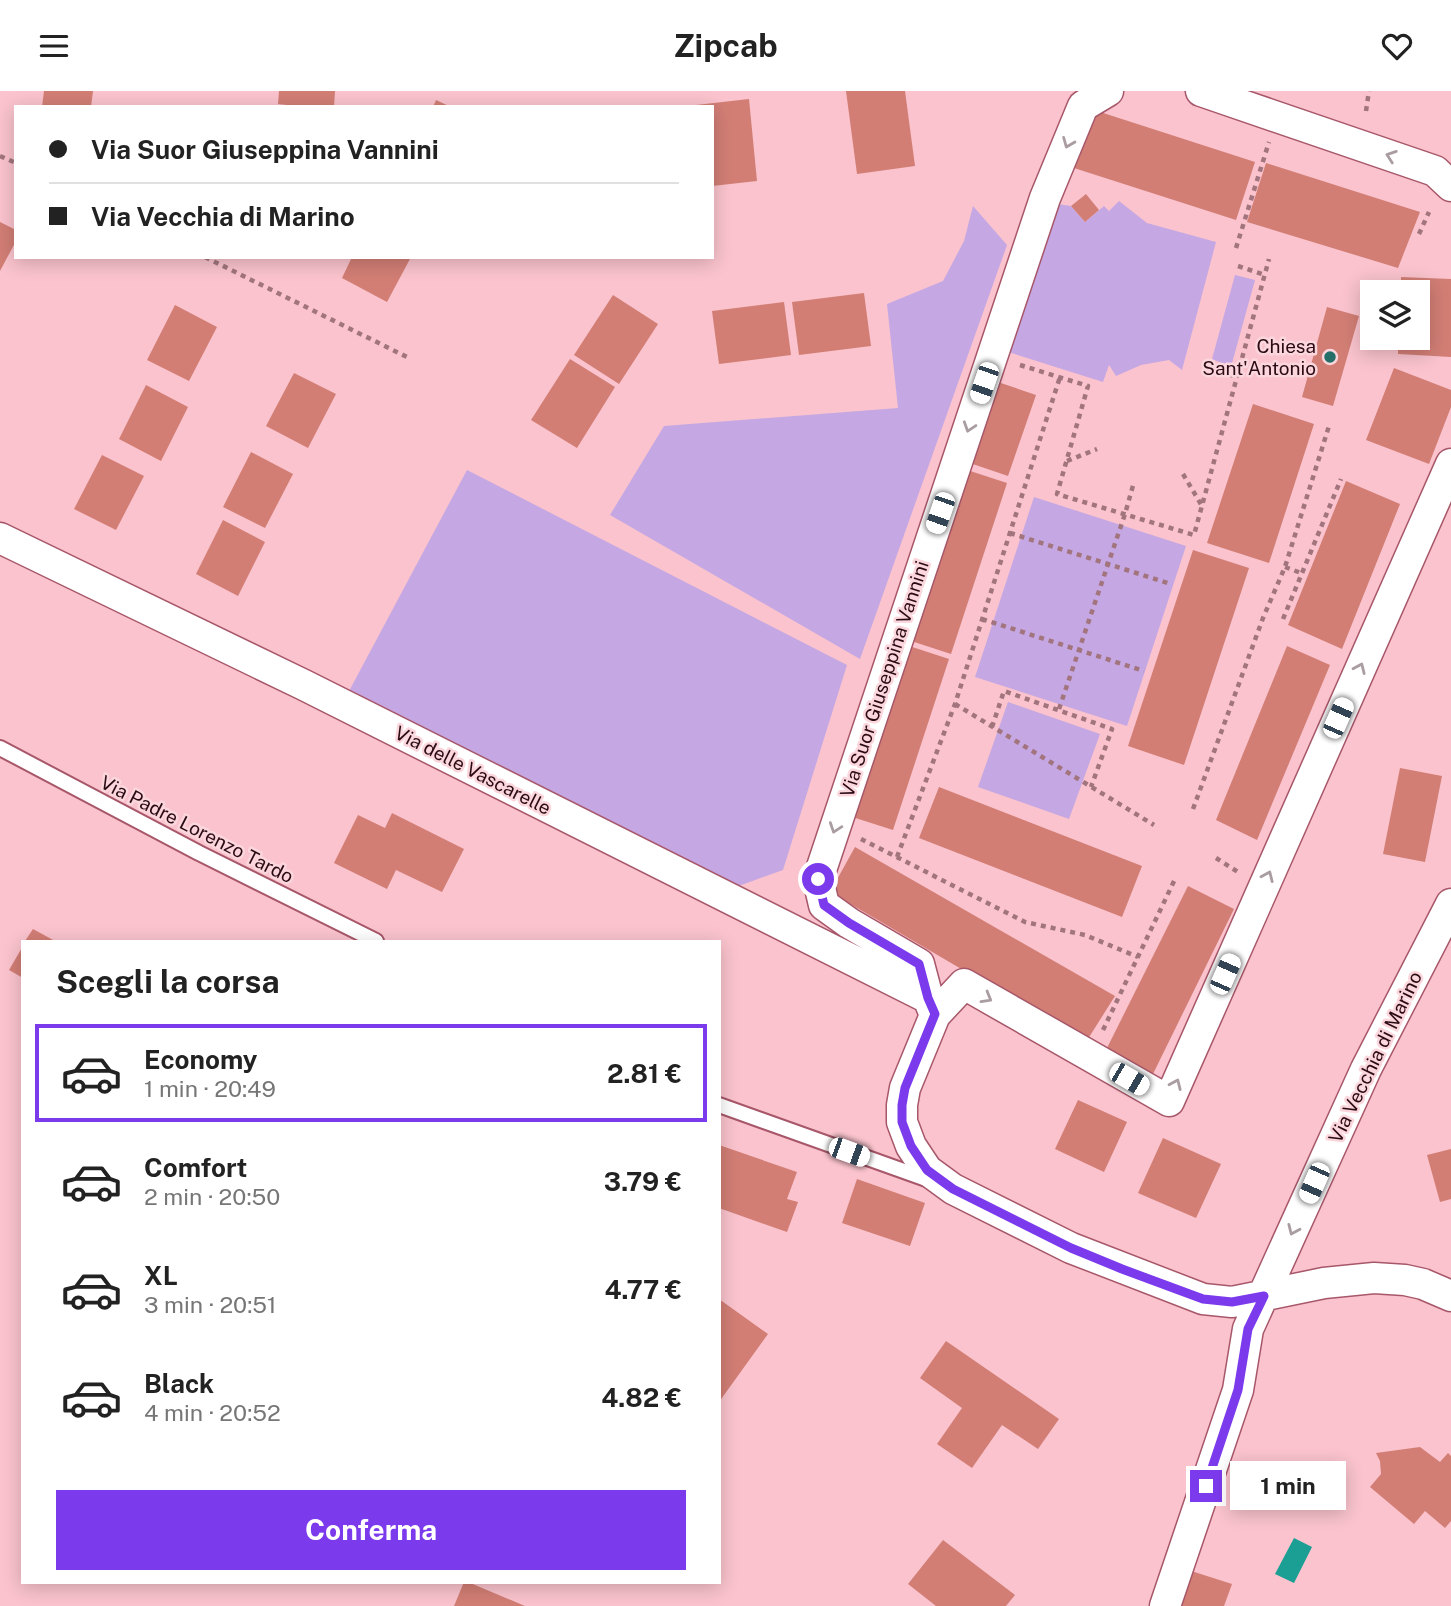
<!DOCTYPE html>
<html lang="it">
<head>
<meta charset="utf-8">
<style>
	body { margin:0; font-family:"Public Sans",sans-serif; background:#f2f2f2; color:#222; height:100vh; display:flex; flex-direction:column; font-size:26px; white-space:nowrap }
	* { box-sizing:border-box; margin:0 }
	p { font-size:23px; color:#767676 }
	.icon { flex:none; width:38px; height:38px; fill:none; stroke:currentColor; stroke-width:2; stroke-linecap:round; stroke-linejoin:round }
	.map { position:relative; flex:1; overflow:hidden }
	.panel { position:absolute; left:21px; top:849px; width:700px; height:644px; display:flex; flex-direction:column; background:#fff; border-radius:0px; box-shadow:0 4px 18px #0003 }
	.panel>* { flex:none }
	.banner { position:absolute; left:14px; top:14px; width:700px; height:154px; border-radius:0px; box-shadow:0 4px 18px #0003; display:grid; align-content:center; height:154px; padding:0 35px; background:#fff }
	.controls { position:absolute; left:1360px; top:189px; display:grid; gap:14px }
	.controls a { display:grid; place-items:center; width:70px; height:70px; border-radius:0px; background:#fff; box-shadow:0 4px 18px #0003; font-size:35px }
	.end { position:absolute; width:32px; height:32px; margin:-16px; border:9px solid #7c3aed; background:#fff; box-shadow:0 0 0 4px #fff }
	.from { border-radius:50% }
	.bubble { position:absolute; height:49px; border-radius:0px; background:#fff; box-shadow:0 4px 18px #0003; font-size:23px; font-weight:700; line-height:49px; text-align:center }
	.car { position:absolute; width:21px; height:42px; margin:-21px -10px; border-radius:9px; box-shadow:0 0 5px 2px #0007; background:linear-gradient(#fff 24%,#345 0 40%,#fff 0 76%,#345 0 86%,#fff 0) }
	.banner b { display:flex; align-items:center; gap:24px; height:66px; font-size:26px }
	.banner b+b { border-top:2px solid #e0e0e0 }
	.banner i { width:18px; height:18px; background:#222 }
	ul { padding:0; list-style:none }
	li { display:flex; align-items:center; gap:21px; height:98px; margin:0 14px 10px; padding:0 21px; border:4px solid transparent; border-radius:0px }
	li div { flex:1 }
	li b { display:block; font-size:26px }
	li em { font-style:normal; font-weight:700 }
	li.on { border-color:#7c3aed }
	li>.icon { width:63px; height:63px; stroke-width:1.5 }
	h2 { padding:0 35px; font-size:32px; line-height:84px }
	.primary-button { display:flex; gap:14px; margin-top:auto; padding:14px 35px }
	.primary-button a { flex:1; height:80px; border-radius:0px; background:#7c3aed; color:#fff; font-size:28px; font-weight:700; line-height:80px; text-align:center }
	header { display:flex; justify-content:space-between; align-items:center; height:91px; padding:0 35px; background:#fff; font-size:32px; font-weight:700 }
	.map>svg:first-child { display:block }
	.green { fill:#c5a8e3 }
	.water { fill:#1b9f95 }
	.building { fill:#d27e75 }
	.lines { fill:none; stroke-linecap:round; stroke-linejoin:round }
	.lane-casing { stroke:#a75769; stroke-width:18 }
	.street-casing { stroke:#a75769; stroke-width:33 }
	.path { stroke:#a2757e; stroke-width:4.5; stroke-dasharray:5 5; stroke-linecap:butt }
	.lane { stroke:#fff; stroke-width:14 }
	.street { stroke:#fff; stroke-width:30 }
	.oneway { stroke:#aa9da1 }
	.route { stroke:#7c3aed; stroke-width:9 }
	.poi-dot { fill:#266f69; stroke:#fbd6dc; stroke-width:2.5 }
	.labels { text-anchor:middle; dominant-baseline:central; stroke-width:5; stroke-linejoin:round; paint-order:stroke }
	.poi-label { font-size:19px; fill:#2a0a13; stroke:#fbd6dc; text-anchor:end }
	.street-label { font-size:19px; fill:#2a0a13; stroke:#fbd6dc }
</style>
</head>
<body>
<header><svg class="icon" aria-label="menu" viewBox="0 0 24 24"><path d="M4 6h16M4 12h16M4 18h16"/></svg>Zipcab<svg class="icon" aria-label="heart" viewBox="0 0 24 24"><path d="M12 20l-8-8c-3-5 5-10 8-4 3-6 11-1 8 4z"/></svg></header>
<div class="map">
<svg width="1451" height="1515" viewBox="0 0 1451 1515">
	<rect width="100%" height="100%" fill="#fac3cd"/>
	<path class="green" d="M1119,110L1147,132L1216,151L1182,279L1169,269L1141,274L1116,285L1109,274L1103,291L1002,259L1050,112L1071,115L1085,131L1104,115L1109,120Z
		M973,115L1007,154L860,568L610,424L664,335L898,317L887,213L943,190L964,150Z
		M1235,184L1255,189L1231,276L1212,268Z
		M467,379L847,574L783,779L722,801L348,602Z
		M1034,406L1186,455L1127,635L975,586Z
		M1008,611L1100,643L1069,728L978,696Z"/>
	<path class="water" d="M1294,1447L1312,1456L1294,1492L1275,1483Z"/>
	<path class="building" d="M44,0H93L91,16H42Z
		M279,0H335L334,16H305L278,13Z
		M846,0H905L915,75L857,83Z
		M749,8L757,90L712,95V16H696V14Z
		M436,9L451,16H433Z
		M1094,19L1255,71L1236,129L1074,77Z
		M1266,72L1420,121L1398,177L1247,131Z
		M1086,103L1099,119L1085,131L1071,115Z
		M0,131L16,139V150L0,180Z
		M352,166H411L387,211L342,187Z
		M1401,186L1451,188V266L1398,263V247H1418V201H1401Z
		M864,202L871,255L799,264L792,211Z
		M613,204L658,233L619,293L574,264Z
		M784,211L791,264L719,273L712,220Z
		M175,214L217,236L189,290L147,269Z
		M1327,216L1359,225L1333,315L1302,306Z
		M570,268L615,296L577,357L531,329Z
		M1394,277L1451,299V316L1429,373L1366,349Z
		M294,282L336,303L308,357L266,335Z
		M989,288L1036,304L1008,385L961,369Z
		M146,294L188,316L161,370L119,348Z
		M1253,313L1314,333L1269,472L1207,452Z
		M251,361L293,383L265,437L223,416Z
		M102,364L144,385L116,439L74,418Z
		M958,376L1007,392L951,563L902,547Z
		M1346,390L1400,413L1342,558L1288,534Z
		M223,429L265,451L238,505L196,483Z
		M1193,459L1249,477L1184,674L1128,655Z
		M900,552L949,568L893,739L843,723Z
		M1287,555L1330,574L1257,749L1216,729Z
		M1400,677L1442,685L1425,771L1383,763Z
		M939,696L1142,775L1122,826L919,747Z
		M392,722L464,758L442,801L396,779L387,798L334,772L358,724L385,737Z
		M855,756L1115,905L1086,951L830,801Z
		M1188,795L1234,818L1153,983L1106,959Z
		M33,838L55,850H25Z
		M23,855V887L9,879Z
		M1078,1009L1127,1031L1104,1081L1055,1058Z
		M1163,1047L1221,1073L1196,1127L1138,1102Z
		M719,1054L797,1081L787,1108L798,1111L787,1141L719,1117Z
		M1451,1058V1108L1440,1111L1427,1064Z
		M857,1088L925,1112L910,1155L842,1132Z
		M719,1208L768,1243L719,1311Z
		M946,1250L1059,1328L1038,1358L1002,1334L972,1377L937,1353L962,1317L920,1287Z
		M1420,1356L1440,1371L1448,1362L1451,1365V1430L1445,1437L1425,1420L1414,1433L1370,1396L1381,1383L1380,1370L1376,1362Z
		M943,1449L1015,1504L1006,1515H936L908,1493Z
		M1185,1478L1232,1493L1224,1515H1173Z
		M464,1491H468L525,1515H454Z"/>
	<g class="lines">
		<g class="lane-casing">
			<path id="lane" d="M0,657L199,762L376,850
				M719,1014L929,1089"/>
		</g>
		<g class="street-casing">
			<path id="street" d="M1201,0L1435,80L1451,95
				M1451,373L1169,1010L964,893L935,924L905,997L902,1014V1031L911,1055L927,1079L953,1098L1071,1157L1203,1208L1232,1211L1324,1192L1374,1187L1405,1189L1423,1193L1451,1205
				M0,447L304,594L928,907L935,924
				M928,907L919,873L849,832L824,814L818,788L1045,107L1083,15L1108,0
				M1165,1515L1238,1299L1248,1238L1366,978L1451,813"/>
		</g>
		<path class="path" d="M1366,20L1369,0
			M0,65L16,72
			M1419,143L1429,121
			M1236,157L1269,51
			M205,166L411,268
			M1238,175L1265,184
			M1020,274L1088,295L1057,403L1194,444L1269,168
			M1209,278L1238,286
			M1067,370L1097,358
			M1183,383L1202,415
			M1010,442L1171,493
			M1285,476L1301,482
			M982,528L1144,580
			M1283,528L1341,388
			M955,613L1154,734
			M1059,618L1125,423L1134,391
			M992,636L1004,600L1112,638L1091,696
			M1193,718L1263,527L1285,476L1329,335
			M861,748L1025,831L1085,844L1138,866
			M897,766L955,613L1060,286
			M1216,767L1238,781
			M1103,939L1176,786"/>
		<use href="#lane" class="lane"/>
		<use href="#street" class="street"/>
	</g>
	<defs><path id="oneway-chevron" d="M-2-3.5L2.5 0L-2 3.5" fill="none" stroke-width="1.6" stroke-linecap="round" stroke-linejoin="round" transform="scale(1.75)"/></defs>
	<g class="oneway">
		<use href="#oneway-chevron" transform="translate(1068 52) rotate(112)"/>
		<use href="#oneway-chevron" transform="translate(1391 65) rotate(-161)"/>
		<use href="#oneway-chevron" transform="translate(969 336) rotate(108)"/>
		<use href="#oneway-chevron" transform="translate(1360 577) rotate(-66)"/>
		<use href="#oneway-chevron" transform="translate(835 737) rotate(109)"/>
		<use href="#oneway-chevron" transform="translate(1268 785) rotate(-66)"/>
		<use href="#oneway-chevron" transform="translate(987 907) rotate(30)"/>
		<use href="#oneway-chevron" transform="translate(1176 993) rotate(-66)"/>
		<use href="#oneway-chevron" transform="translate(1293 1139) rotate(114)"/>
	</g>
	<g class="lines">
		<path class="route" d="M818,788L824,814L849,832L919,873L928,907L935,923L905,997L902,1014V1031L911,1055L927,1079L953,1098L1071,1157L1122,1178L1203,1208L1232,1211L1264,1205L1248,1238L1238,1299L1206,1395"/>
	</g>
	<circle class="poi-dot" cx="1330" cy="266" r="7"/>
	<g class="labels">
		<g class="poi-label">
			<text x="1316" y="255">Chiesa<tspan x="1316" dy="22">Sant'Antonio</tspan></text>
		</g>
		<g class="street-label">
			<text transform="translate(884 588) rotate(-72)">Via Suor Giuseppina Vannini</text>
			<text transform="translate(473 679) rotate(27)">Via delle Vascarelle</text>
			<text transform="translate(197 738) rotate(27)">Via Padre Lorenzo Tardo</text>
			<text transform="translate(1375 966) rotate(-64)">Via Vecchia di Marino</text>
		</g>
	</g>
</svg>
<div class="controls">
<a><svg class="icon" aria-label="layers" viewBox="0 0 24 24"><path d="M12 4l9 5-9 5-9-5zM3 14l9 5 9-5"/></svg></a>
</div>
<i class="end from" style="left:818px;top:788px"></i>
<i class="end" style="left:1206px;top:1395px"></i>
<div class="bubble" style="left:1230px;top:1370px;width:116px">1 min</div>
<i class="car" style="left:984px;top:292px;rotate:199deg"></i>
<i class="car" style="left:940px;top:422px;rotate:199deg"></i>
<i class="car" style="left:1338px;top:627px;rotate:24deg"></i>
<i class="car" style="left:1225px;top:883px;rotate:24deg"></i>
<i class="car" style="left:1129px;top:988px;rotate:120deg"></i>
<i class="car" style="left:849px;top:1061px;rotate:110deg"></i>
<i class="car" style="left:1314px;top:1092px;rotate:204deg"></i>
<div class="banner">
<b><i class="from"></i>Via Suor Giuseppina Vannini</b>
<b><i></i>Via Vecchia di Marino</b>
</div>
<section class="panel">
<h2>Scegli la corsa</h2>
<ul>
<li class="on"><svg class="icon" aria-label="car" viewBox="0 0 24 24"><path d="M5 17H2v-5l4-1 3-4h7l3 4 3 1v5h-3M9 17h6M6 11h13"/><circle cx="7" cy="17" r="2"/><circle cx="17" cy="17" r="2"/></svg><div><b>Economy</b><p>1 min · 20:49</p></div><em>2.81 €</em></li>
<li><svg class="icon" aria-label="car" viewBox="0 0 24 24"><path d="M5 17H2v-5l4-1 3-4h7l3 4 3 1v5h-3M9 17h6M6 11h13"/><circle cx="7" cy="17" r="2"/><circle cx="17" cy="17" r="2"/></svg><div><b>Comfort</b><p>2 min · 20:50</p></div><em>3.79 €</em></li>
<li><svg class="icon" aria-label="car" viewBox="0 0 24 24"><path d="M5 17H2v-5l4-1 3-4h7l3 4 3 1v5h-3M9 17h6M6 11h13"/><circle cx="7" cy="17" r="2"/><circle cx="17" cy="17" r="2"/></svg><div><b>XL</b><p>3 min · 20:51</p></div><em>4.77 €</em></li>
<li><svg class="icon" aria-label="car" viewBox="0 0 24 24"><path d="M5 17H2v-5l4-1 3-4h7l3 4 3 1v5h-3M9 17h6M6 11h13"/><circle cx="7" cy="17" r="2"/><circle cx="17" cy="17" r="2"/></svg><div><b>Black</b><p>4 min · 20:52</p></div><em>4.82 €</em></li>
</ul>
<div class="primary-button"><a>Conferma</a></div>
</section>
</div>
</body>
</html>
